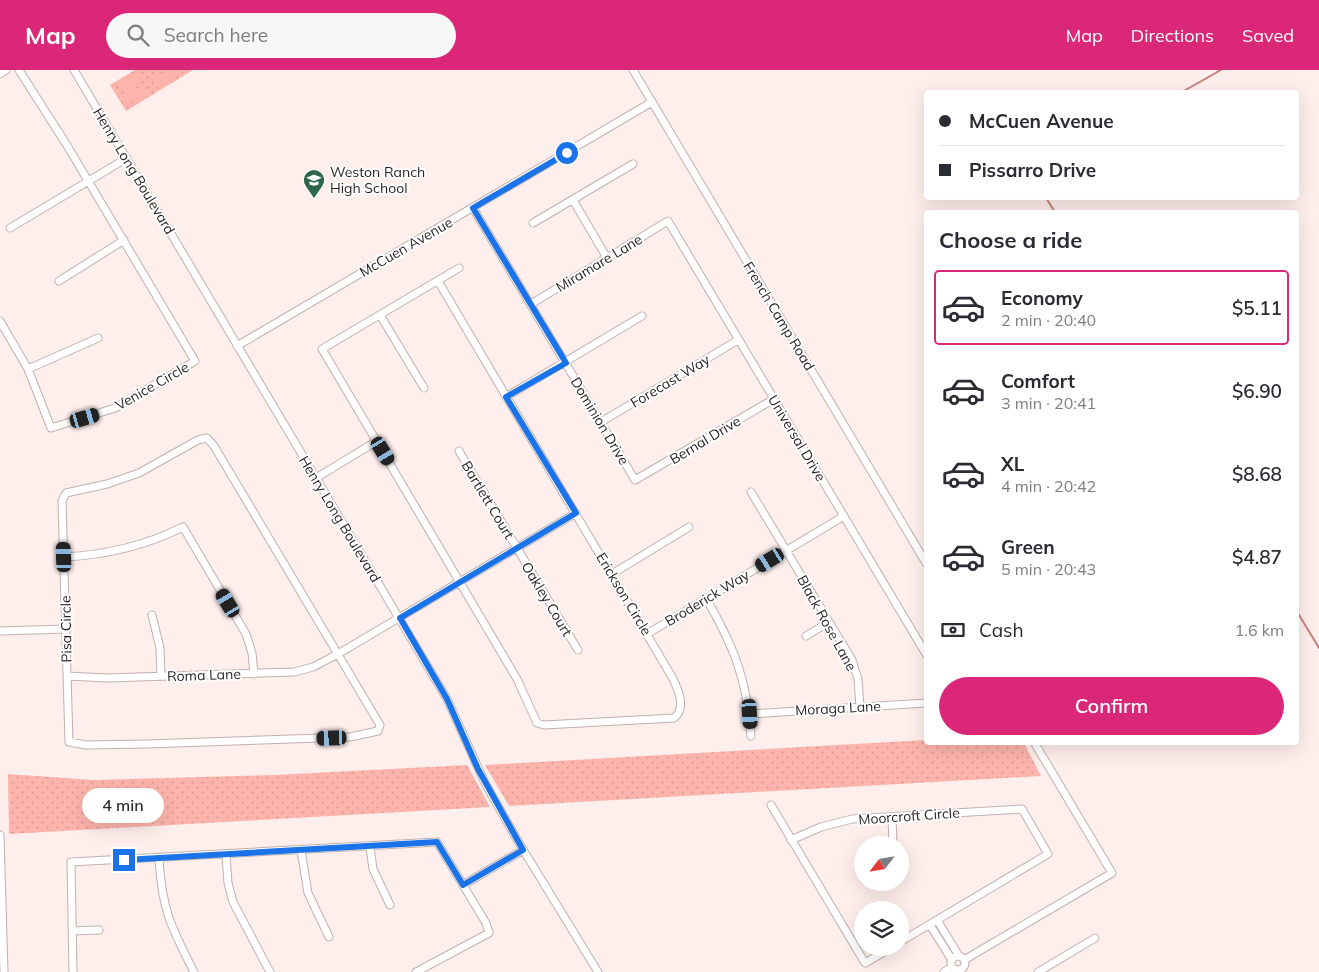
<!DOCTYPE html>
<html lang="en">
<head>
<meta charset="utf-8">
<style>
	body { margin:0; font-family:Mulish,sans-serif; background:#f7f7f7; color:#2b2b33; height:100vh; display:flex; flex-direction:column; font-size:19px; white-space:nowrap }
	* { box-sizing:border-box; margin:0 }
	p { font-size:16px; color:#7c7c81 }
	.icon { flex:none; width:28px; height:28px; fill:none; stroke:currentColor; stroke-width:2; stroke-linecap:round; stroke-linejoin:round }
	.map { position:relative; flex:1; overflow:hidden }
	.sheet { position:absolute; left:924px; top:140px; width:375px; height:535px; display:flex; flex-direction:column; background:#fff; border-radius:5px; box-shadow:0 5px 20px #0002 }
	.sheet>* { flex:none }
	.guide { position:absolute; left:924px; top:20px; width:375px; height:110px; border-radius:5px; box-shadow:0 5px 20px #0002; display:grid; align-content:center; height:110px; padding:0 15px; background:#fff }
	.needle { width:32px; rotate:239deg }
	.controls { position:absolute; left:854px; top:766px; display:grid; gap:10px }
	.controls a { display:grid; place-items:center; width:55px; height:55px; border-radius:50%; background:#fff; box-shadow:0 5px 20px #0002; font-size:25px }
	.end { position:absolute; width:22px; height:22px; margin:-11px; border:6px solid #1a73e8; background:#fff; box-shadow:0 0 0 2px #fff }
	.from { border-radius:50% }
	.bubble { position:absolute; height:35px; border-radius:18px; background:#fff; box-shadow:0 5px 20px #0002; font-size:16px; font-weight:600; line-height:35px; text-align:center }
	.car { position:absolute; width:15px; height:30px; margin:-15px -8px; border-radius:6px; box-shadow:0 0 4px 1px #0007; background:linear-gradient(#222 24%,#8ab4d8 0 40%,#222 0 76%,#8ab4d8 0 86%,#222 0) }
	.guide b { display:flex; align-items:center; gap:18px; height:48px; font-size:19px }
	.guide b+b { border-top:1px solid #e1e1e2 }
	.guide i { width:12px; height:12px; background:#2b2b33 }
	ul { padding:0; list-style:none }
	li { display:flex; align-items:center; gap:15px; height:75px; margin:0 10px 8px; padding:0 5px; border:2px solid transparent; border-radius:5px }
	li div { flex:1 }
	li b { display:block; font-size:19px }
	li em { font-style:normal; font-weight:600 }
	li.active { border-color:#db2777 }
	li>.icon { width:45px; height:45px; stroke-width:1.5 }
	h2 { padding:0 15px; font-size:22px; line-height:60px }
	.pay { display:flex; align-items:center; gap:12px; height:55px; padding:0 15px; font-size:19px }
	.pay p { margin-inline-start:auto }
	.cta { display:flex; gap:10px; margin-top:auto; padding:10px 15px }
	.cta a { flex:1; height:58px; border-radius:30px; background:#db2777; color:#fff; font-size:20px; font-weight:600; line-height:58px; text-align:center }
	header { display:flex; align-items:center; gap:30px; box-sizing:border-box; height:70px; padding:0 25px; background:#db2777; color:#fff }
	header strong { font-size:24px }
	nav { display:flex; gap:28px; margin-inline-start:auto; font-size:18px }
	.search { width:350px; height:45px; background:#f7f7f7; display:flex; align-items:center; gap:12px; box-sizing:border-box; padding:0 18px; border-radius:28px; color:#7c7c81; font-size:19px }
	.map>svg:first-child { display:block }
	.park { fill:url(#park-dots) }
	.pitch { fill:#fdb4ac }
	.lines { fill:none; stroke-linecap:round; stroke-linejoin:round }
	.stream { stroke:#c9827b; stroke-width:2 }
	.minor-casing { stroke:#c0b0ae; stroke-width:9 }
	.minor { stroke:#fff; stroke-width:7 }
	.route { stroke:#1a73e8; stroke-width:6 }
	.labels { text-anchor:middle; dominant-baseline:central; stroke-width:4; stroke-linejoin:round; paint-order:stroke }
	.street-label { font-size:14px; fill:#251f1e; stroke:#fff }
	.poi-label { font-size:14px; fill:#251f1e; stroke:#fff; text-anchor:start }
</style>
</head>
<body>
<header>
<strong>Map</strong>
<div class="search"><svg class="icon" aria-label="search" viewBox="0 0 24 24"><circle cx="10" cy="10" r="6"/><path d="M15 15l6 6"/></svg>Search here</div>
<nav><a>Map</a><a>Directions</a><a>Saved</a></nav>
</header>
<div class="map">
<svg width="1319" height="902" viewBox="0 0 1319 902">
	<defs>
		<pattern id="park-dots" width="8" height="8" patternUnits="userSpaceOnUse" patternTransform="scale(1.25)"><rect width="8" height="8" fill="#fdb4ac"/><path d="M2 2h.1M6 6h.1" fill="none" stroke="#d99a94" stroke-width="1.8" stroke-linecap="round"/></pattern>
	</defs>
	<rect width="100%" height="100%" fill="#feeeec"/>
	<path class="park" d="M135,0H193L126,41L110,15Z
		M926,670V672L1024,673L1041,706L509,736L485,695Z
		M467,695L490,737L9,764L8,704L93,710L275,705Z"/>
	<path class="pitch" d="M168,0H171L175,7L157,17L152,9Z
		M136,3L140,11L122,22L117,13Z
		M143,15L148,23L130,34L125,26Z"/>
	<g class="lines">
		<path class="stream" d="M1182,22L1221,0
			M1046,128L1055,142
			M1296,540L1319,578"/>
		<g class="minor-casing">
			<path id="minor" d="M74,0L447,629L485,713L519,773L598,902
				M633,0L926,493
				M0,4L6,0
				M573,130L607,188
				M473,138L635,410L774,329
				M533,153L633,94
				M10,158L127,88
				M59,211L124,170
				M438,211L672,607C678,619 687,638 674,648L544,655L537,653L517,609L322,279L459,198
				M531,234L668,151L926,584
				M380,245L424,318
				M0,251L28,299L51,358L115,338L195,291L68,77L19,0
				M237,276L652,32
				M28,299L98,268
				M506,327L642,246
				M601,352L738,270
				M207,368L214,376L380,655L378,661L350,667L147,674L86,675L69,672L62,431L66,423L107,414L139,403L198,370Z
				M459,381L578,580
				M316,408L377,371
				M751,422L852,590L858,609L860,637
				M64,487C106,485 145,476 183,457L246,564L252,583L254,604
				M612,504L689,457
				M706,528C734,577 747,609 751,666
				M152,545L160,578L161,606
				M0,561L66,559
				M647,564L844,446
				M806,566L829,552
				M67,606L107,608L294,602L313,597L338,584L576,443
				M750,644L926,633
				M771,735L865,893L891,878
				M892,747L893,775
				M0,765L4,902
				M791,770L821,757L852,749L1022,739L1048,784L900,872
				M370,777L373,799L390,835
				M301,781L308,823L329,867
				M226,785L228,813L233,832L270,902
				M159,789C162,840 171,857 194,902
				M463,815L523,780
				M937,850L959,886
				M930,855L952,890
				M72,861L99,860
				M951 893a7 7 0 1 1 14 0a7 7 0 1 1-14 0Z
				M964,890L1112,803L1034,672
				M73,902L71,792L437,772L486,853L489,863L416,902
				M944,902L952,897
				M1038,902L1095,868"/>
		</g>
		<use href="#minor" class="minor"/>
	</g>
	<g class="lines">
		<path class="route" d="M124,790L437,772L463,815L523,780L478,699L447,629L400,548L576,443L506,327L566,293L473,138L567,83"/>
	</g>
	<defs>
		<g id="school-pin" transform="scale(1.125)"><path d="M0 17L-7.5 6A9.5 9.5 0 1 1 7.5 6Z" fill="#2d654d" stroke="#fff"/><path d="M0-5L7-2L0 1L-7-2ZM-4 1L0 2.5L4 1V4Q0 6-4 4Z" fill="#fff"/></g>
	</defs>
	<g fill-rule="evenodd">
		<use href="#school-pin" x="314" y="110"/>
	</g>
	<g class="labels">
		<g class="street-label">
			<text transform="translate(134 101) rotate(59)">Henry Long Boulevard</text>
			<text transform="translate(406 177) rotate(-30)">McCuen Avenue</text>
			<text transform="translate(599 193) rotate(-31)">Miramare Lane</text>
			<text transform="translate(779 246) rotate(59)">French Camp Road</text>
			<text transform="translate(670 311) rotate(-31)">Forecast Way</text>
			<text transform="translate(152 316) rotate(-30)">Venice Circle</text>
			<text transform="translate(600 351) rotate(59)">Dominion Drive</text>
			<text transform="translate(797 368) rotate(59)">Universal Drive</text>
			<text transform="translate(705 370) rotate(-31)">Bernal Drive</text>
			<text transform="translate(488 430) rotate(59)">Bartlett Court</text>
			<text transform="translate(340 449) rotate(59)">Henry Long Boulevard</text>
			<text transform="translate(624 524) rotate(59)">Erickson Circle</text>
			<text transform="translate(707 528) rotate(-31)">Broderick Way</text>
			<text transform="translate(547 529) rotate(59)">Oakley Court</text>
			<text transform="translate(827 553) rotate(61)">Black Rose Lane</text>
			<text transform="translate(66 559) rotate(-91)">Pisa Circle</text>
			<text transform="translate(204 605) rotate(-2)">Roma Lane</text>
			<text transform="translate(838 638) rotate(-3)">Moraga Lane</text>
			<text transform="translate(909 746) rotate(-4)">Moorcroft Circle</text>
		</g>
		<g class="poi-label">
			<text x="330" y="102">Weston Ranch<tspan x="330" dy="16">High School</tspan></text>
		</g>
	</g>
</svg>
<div class="controls">
<a><svg class="needle" viewBox="-14 -14 28 28"><path d="M0-13l5 13h-10z" fill="#e53935"/><path d="M0 13l5-13h-10z" fill="#7c7c81"/></svg></a>
<a><svg class="icon" aria-label="layers" viewBox="0 0 24 24"><path d="M12 4l9 5-9 5-9-5zM3 14l9 5 9-5"/></svg></a>
</div>
<i class="end from" style="left:567px;top:83px"></i>
<i class="end" style="left:124px;top:790px"></i>
<div class="bubble" style="left:82px;top:718px;width:82px">4 min</div>
<i class="car" style="left:85px;top:348px;rotate:74deg"></i>
<i class="car" style="left:383px;top:381px;rotate:149deg"></i>
<i class="car" style="left:64px;top:487px;rotate:358deg"></i>
<i class="car" style="left:770px;top:490px;rotate:239deg"></i>
<i class="car" style="left:228px;top:533px;rotate:329deg"></i>
<i class="car" style="left:750px;top:644px;rotate:176deg"></i>
<i class="car" style="left:332px;top:668px;rotate:268deg"></i>
<div class="guide">
<b><i class="from"></i>McCuen Avenue</b>
<b><i></i>Pissarro Drive</b>
</div>
<section class="sheet">
<h2>Choose a ride</h2>
<ul>
<li class="active"><svg class="icon" aria-label="car" viewBox="0 0 24 24"><path d="M5 17H2v-5l4-1 3-4h7l3 4 3 1v5h-3M9 17h6M6 11h13"/><circle cx="7" cy="17" r="2"/><circle cx="17" cy="17" r="2"/></svg><div><b>Economy</b><p>2 min · 20:40</p></div><em>$5.11</em></li>
<li><svg class="icon" aria-label="car" viewBox="0 0 24 24"><path d="M5 17H2v-5l4-1 3-4h7l3 4 3 1v5h-3M9 17h6M6 11h13"/><circle cx="7" cy="17" r="2"/><circle cx="17" cy="17" r="2"/></svg><div><b>Comfort</b><p>3 min · 20:41</p></div><em>$6.90</em></li>
<li><svg class="icon" aria-label="car" viewBox="0 0 24 24"><path d="M5 17H2v-5l4-1 3-4h7l3 4 3 1v5h-3M9 17h6M6 11h13"/><circle cx="7" cy="17" r="2"/><circle cx="17" cy="17" r="2"/></svg><div><b>XL</b><p>4 min · 20:42</p></div><em>$8.68</em></li>
<li><svg class="icon" aria-label="car" viewBox="0 0 24 24"><path d="M5 17H2v-5l4-1 3-4h7l3 4 3 1v5h-3M9 17h6M6 11h13"/><circle cx="7" cy="17" r="2"/><circle cx="17" cy="17" r="2"/></svg><div><b>Green</b><p>5 min · 20:43</p></div><em>$4.87</em></li>
</ul>
<div class="pay"><svg class="icon" aria-label="cash" viewBox="0 0 24 24"><path d="M3 7h18v10H3z"/><circle cx="12" cy="12" r="2"/></svg>Cash<p>1.6 km</p></div>
<div class="cta"><a>Confirm</a></div>
</section>
</div>
</body>
</html>
